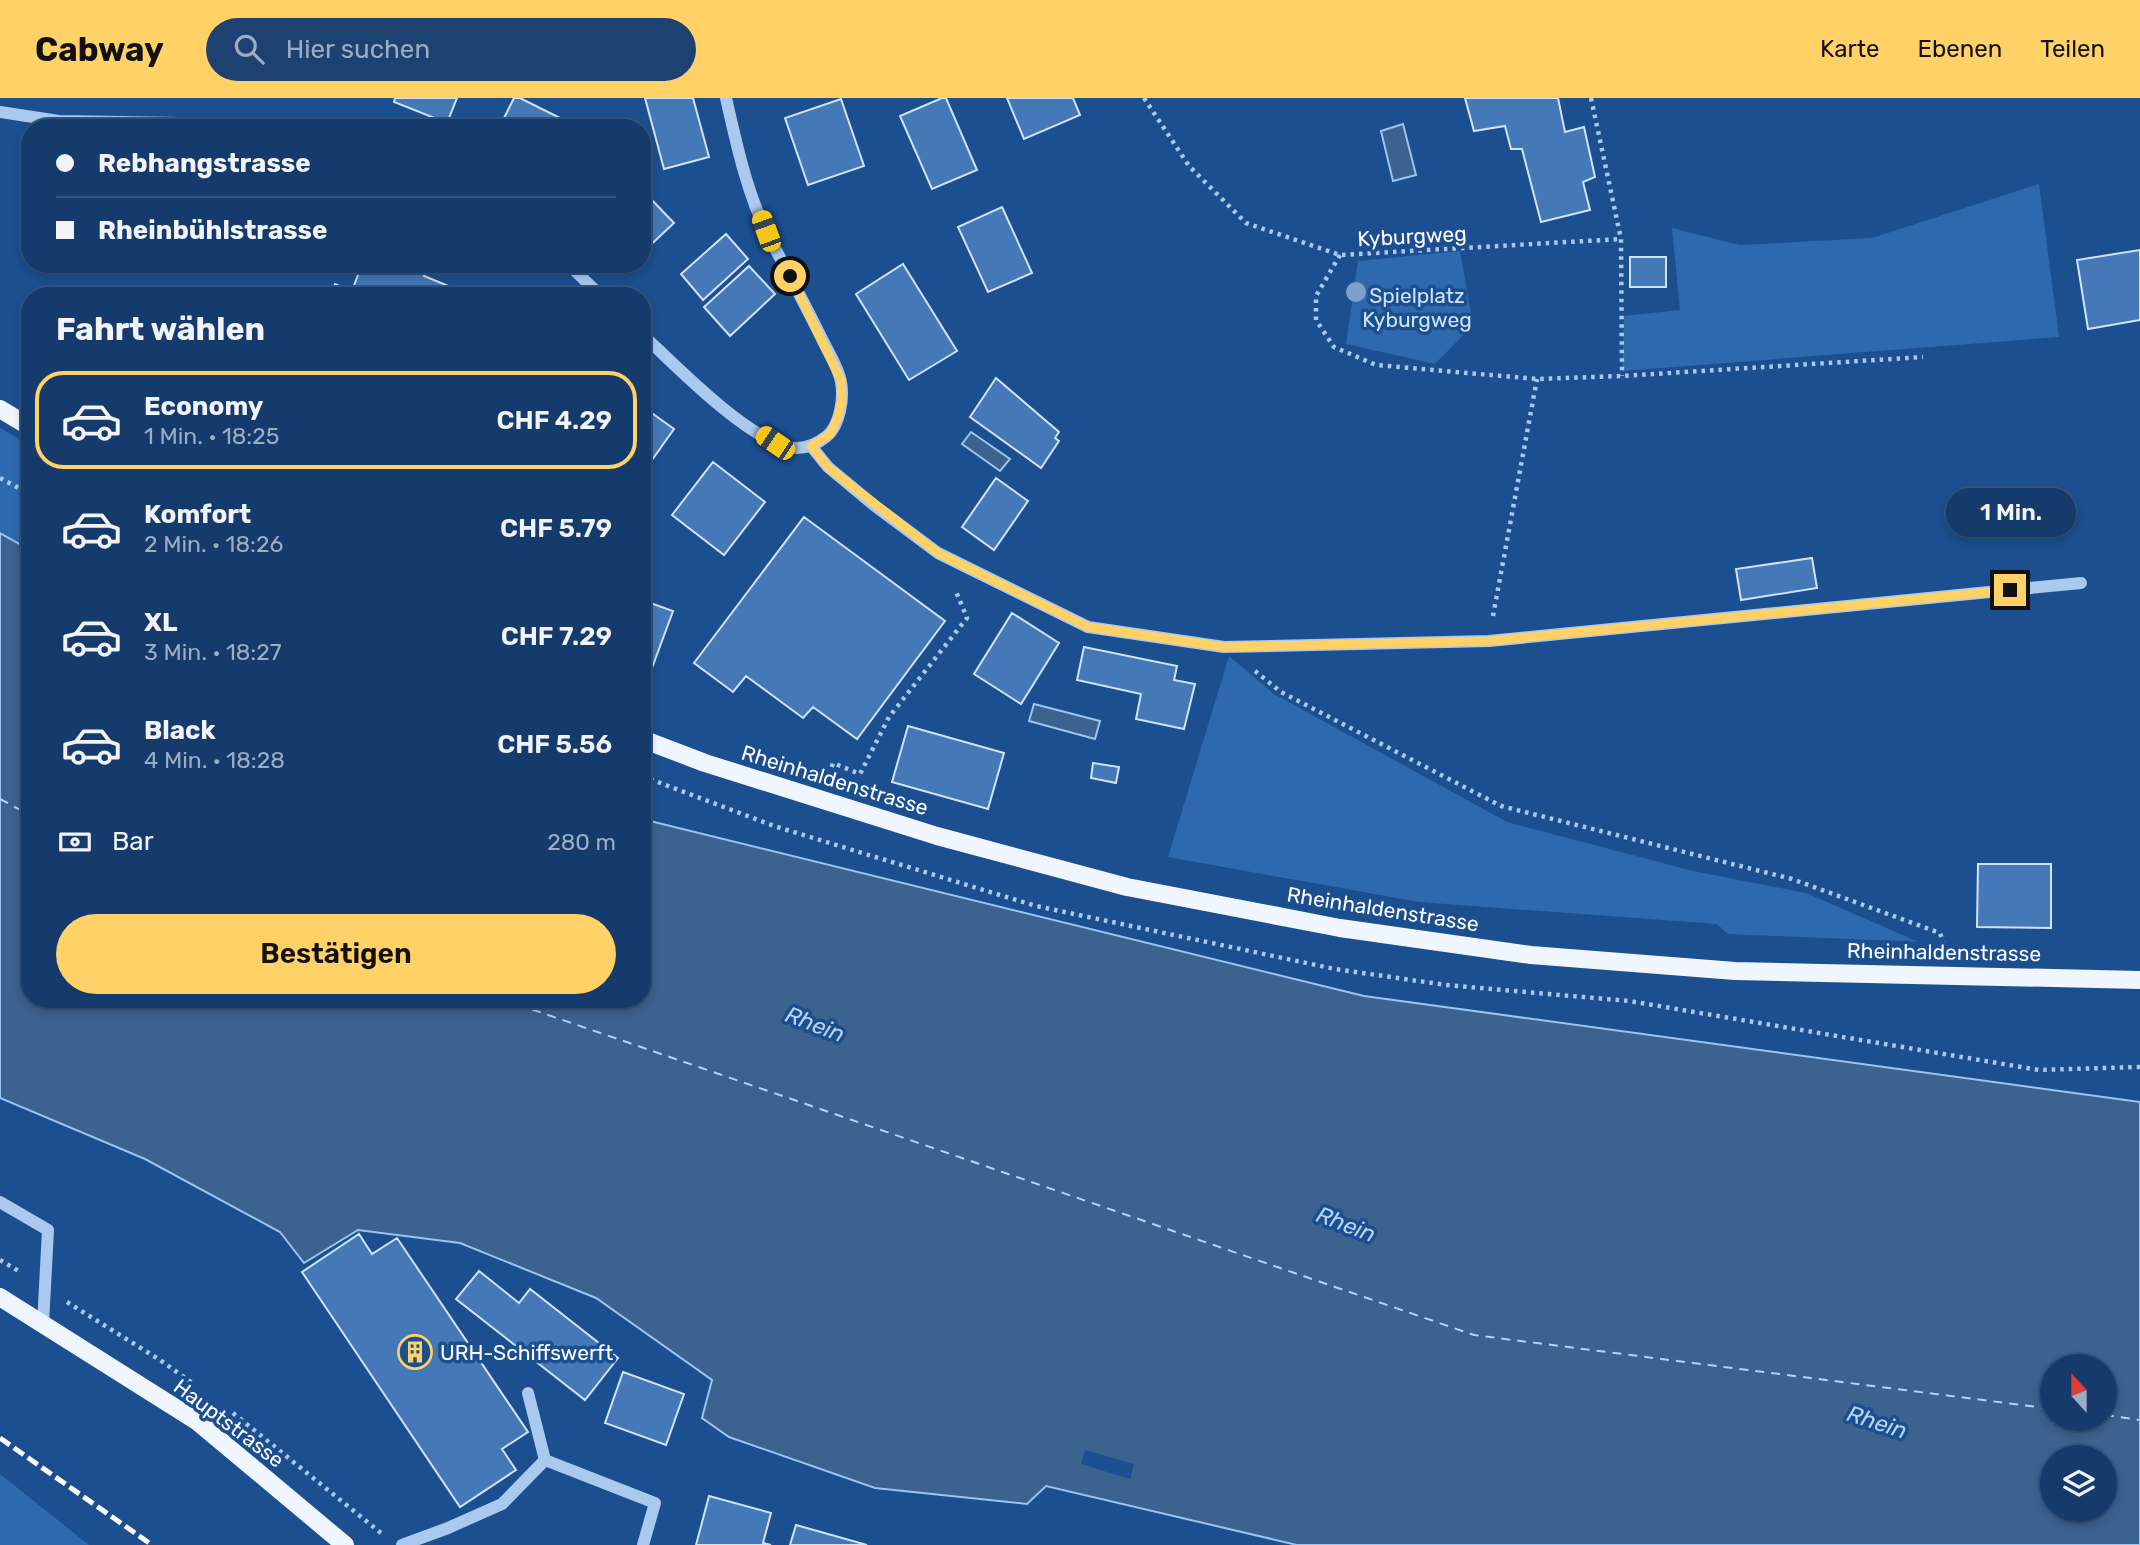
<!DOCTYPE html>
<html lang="de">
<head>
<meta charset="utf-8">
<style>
	body { margin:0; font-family:Rubik,sans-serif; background:#1d4271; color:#f1f3f6; height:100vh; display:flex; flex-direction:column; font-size:26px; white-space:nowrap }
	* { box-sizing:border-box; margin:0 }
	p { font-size:23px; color:#9dadc1 }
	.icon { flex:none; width:38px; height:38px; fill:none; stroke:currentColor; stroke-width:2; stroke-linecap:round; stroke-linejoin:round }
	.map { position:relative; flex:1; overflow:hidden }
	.panel { position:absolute; left:21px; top:189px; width:630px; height:721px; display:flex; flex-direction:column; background:#143b6b; border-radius:28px; box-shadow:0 4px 10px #0003,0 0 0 2px #33557e }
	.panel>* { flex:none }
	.hud { position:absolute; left:21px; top:21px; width:630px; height:154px; border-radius:28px; box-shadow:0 4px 10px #0003,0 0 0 2px #33557e; display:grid; align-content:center; height:154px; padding:0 35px; background:#143b6b }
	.needle { width:46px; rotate:339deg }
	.buttons { position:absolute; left:2040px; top:1256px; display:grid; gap:14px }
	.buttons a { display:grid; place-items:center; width:77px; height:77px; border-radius:50%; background:#143b6b; box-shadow:0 4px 10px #0003,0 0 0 2px #33557e; font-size:35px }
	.end { position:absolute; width:32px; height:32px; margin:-16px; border:9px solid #ffd166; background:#111; box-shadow:0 0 0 4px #111 }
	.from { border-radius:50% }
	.bubble { position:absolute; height:49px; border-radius:24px; background:#143b6b; box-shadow:0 4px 10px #0003,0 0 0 2px #33557e; font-size:23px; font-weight:600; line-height:49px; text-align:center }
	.car { position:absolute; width:21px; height:42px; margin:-21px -10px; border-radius:9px; box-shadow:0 0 5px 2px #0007; background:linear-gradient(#f5c518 24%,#345 0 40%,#f5c518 0 76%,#345 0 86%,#f5c518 0) }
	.hud b { display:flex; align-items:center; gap:24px; height:66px; font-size:26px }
	.hud b+b { border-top:2px solid #33557e }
	.hud i { width:18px; height:18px; background:#f1f3f6 }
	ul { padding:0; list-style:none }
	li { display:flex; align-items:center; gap:21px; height:98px; margin:0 14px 10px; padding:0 21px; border:4px solid transparent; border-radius:28px }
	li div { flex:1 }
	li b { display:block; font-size:26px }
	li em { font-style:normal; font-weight:600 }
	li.active { border-color:#ffd166 }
	li>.icon { width:63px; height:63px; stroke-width:1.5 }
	h2 { padding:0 35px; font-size:32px; line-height:84px }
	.pay { display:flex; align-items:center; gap:18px; height:77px; padding:0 35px; font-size:26px }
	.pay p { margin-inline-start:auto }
	.action { display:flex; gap:14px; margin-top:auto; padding:14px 35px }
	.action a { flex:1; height:80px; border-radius:42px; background:#ffd166; color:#111; font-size:28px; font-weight:600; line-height:80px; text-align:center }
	header { display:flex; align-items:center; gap:42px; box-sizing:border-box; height:98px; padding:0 35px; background:#ffd166; color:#111 }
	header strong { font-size:33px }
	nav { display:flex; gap:38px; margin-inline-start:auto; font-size:24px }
	.search { width:490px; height:63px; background:#1d4271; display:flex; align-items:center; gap:18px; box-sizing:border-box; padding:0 24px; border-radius:38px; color:#9dadc1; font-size:26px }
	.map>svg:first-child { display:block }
	.green { fill:#2e69ad }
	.water { fill:#3c6290; stroke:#9cc4f0; stroke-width:2; fill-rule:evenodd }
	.pier { fill:#1b4f8f }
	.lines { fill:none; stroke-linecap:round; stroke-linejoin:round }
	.ferry { stroke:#b5d3f5; stroke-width:2; stroke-dasharray:9 7; stroke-linecap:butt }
	.building { fill:#4478b7; stroke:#cfe3fa; stroke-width:2 }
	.path { stroke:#a9c9ee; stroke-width:4.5; stroke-dasharray:3.5 5; stroke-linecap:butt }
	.minor { stroke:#a9c9ee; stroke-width:12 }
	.major { stroke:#f0f6ff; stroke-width:18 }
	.rail { stroke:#fff; stroke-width:5; stroke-dasharray:12 5; stroke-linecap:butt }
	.tree { fill:#7ea0ca }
	.route { stroke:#ffd166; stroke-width:9 }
	.labels { text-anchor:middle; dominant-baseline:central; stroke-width:7; stroke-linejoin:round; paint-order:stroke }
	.street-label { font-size:21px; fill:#fff; stroke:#1b4f8f }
	.park-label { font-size:21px; fill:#cfe3fa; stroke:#1b4f8f }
	.poi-label { font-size:21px; fill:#fff; stroke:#1b4f8f; text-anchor:start }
	.water-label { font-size:23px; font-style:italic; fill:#b5d3f5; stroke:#1b4f8f }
</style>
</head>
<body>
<header>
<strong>Cabway</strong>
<div class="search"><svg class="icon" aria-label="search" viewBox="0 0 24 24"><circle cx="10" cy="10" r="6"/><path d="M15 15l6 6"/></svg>Hier suchen</div>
<nav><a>Karte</a><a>Ebenen</a><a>Teilen</a></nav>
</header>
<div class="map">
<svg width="2140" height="1447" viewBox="0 0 2140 1447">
	<rect width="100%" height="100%" fill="#1b4f8f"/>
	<path class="green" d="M2039,86L2059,239L1622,273L1624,218L1680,212L1672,130L1740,147L1872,140Z
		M1460,153L1473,227L1435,266L1346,246L1358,163Z
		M0,330L30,347V452L0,435Z
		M1229,558L1274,596L1507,724L1693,773L1806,795L1919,844L1728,836L1717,826L1419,804L1168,759Z
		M0,1376L89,1447H0Z"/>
	<path class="water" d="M1403,26L1416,77L1393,83L1381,33Z
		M971,334L1010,361L1000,373L962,346Z
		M0,435L30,452V901H642V721L1364,898L2140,1004V1447H1297L1046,1388L1027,1406L875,1390L729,1339L702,1320L712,1282L596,1200L460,1145L358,1132L304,1165L280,1134L145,1061L0,1000ZM2053,1269H2105V1321H2053ZM2053,1360H2105V1412H2053Z
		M1034,606L1100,623L1095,641L1029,623Z"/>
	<path class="pier" d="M1085,1352L1134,1366L1130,1381L1081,1366Z"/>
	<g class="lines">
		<path class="ferry" d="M0,701L30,717
			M502,901L1474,1237L2053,1311
			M2105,1317L2140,1322"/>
	</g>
	<path class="building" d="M395,0H457L447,25L394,4Z
		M514,0H520L578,29L499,30Z
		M645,0H693L709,59L664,71Z
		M942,0H946L977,72L932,91L900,18Z
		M1007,0H1073L1080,17L1024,41Z
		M1465,0H1558L1565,34L1584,29L1595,79L1583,84L1590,112L1541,124L1522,51H1511L1505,28L1474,33Z
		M841,1L864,68L808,87L785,20Z
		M649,99L674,125L642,155V105Z
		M1002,109L1032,175L988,194L958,129Z
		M726,136L748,161L703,202L681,176Z
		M2140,152V222L2088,231L2077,162Z
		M1630,159H1666V189H1630Z
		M362,166H403L413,171L415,166H429L424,178L451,189L447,198H330L335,186L352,193Z
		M903,166L957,253L909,282L856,196Z
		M749,168L775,196L730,238L704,209Z
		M996,280L1059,334L1055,340L1059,343L1041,370L970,319Z
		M642,308L674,331L642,376Z
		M713,364L765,404L724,457L672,417Z
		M996,380L1028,403L994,452L962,429Z
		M804,419L945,523L857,641L813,609L803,620L746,578L733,594L694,565Z
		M1812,460L1817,490L1741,502L1736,471Z
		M642,502L673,513L652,570L642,566Z
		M1012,515L1059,545L1021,606L974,576Z
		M1084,549L1177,568L1174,582L1195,586L1184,631L1136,621L1141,596L1077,582Z
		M908,628L1004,655L988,711L892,684Z
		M1093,665L1119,669L1116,685L1091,680Z
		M1978,766H2051V830L1977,829Z
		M359,1136L372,1156L397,1140L528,1334L502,1351L516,1372L460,1409L302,1174Z
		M479,1173L519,1205L530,1191L618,1260L585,1302L456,1201Z
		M623,1274L684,1296L666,1347L605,1325Z
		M709,1398L771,1415L763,1445L771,1447H696Z
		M796,1427L867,1447H790Z"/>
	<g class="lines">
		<path class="path" d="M1144,0L1189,68L1246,125L1340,157L1621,141
			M1591,0L1621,141L1622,278
			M1340,157L1316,198V222L1334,249L1376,267L1537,281L1622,278L1923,259
			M0,380L30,396
			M1493,518L1537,281
			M1255,573L1281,594L1501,708L1792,781L1940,835L1946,853
			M829,677L833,665L860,676L889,619L967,520L955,491
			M642,678L774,728L1036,808L1335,871L1446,887L1629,903L2039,972L2140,969
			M0,1162L22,1175
			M67,1204L160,1262L195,1287
			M233,1315L381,1435"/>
		<path class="minor" d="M0,14L59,23L295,27L329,30
			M568,166L601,198
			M642,236C675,267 745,339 788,349C802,352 816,347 827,338C840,327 844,300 841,284C839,271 830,257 824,245C806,208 787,173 768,137C747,96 736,44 726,0
			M811,348L828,369L875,408L938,455L1088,529L1224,549L1489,543L2081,485
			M0,1104L48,1132L43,1226
			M545,1362L655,1405L643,1447
			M402,1447L448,1430L502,1406L545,1362L528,1295"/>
		<path class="major" d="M0,311L30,329
			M642,641L705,665L937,738L1127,789L1340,830L1531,857L1735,873L2140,882
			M0,1199L198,1324L345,1447"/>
		<path class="rail" d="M0,1340L152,1447"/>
	</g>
	<circle class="tree" cx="1356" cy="194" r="10"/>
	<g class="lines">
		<path class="route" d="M790,178L841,282L842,301L838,319L830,336L811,348L828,369L844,382L938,455L1088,529L1224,549L1489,543L2010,492"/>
	</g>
	<defs>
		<g id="building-ring" transform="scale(1.75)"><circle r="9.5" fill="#1b4f8f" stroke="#ffd166" stroke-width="1.5"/><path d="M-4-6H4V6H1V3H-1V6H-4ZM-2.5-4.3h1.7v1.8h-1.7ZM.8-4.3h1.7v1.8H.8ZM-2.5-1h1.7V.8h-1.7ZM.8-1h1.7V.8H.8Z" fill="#ffd166"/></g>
	</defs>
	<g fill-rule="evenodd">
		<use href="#building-ring" x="415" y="1254"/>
	</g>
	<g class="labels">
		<g class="street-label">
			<text transform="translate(1412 138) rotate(-3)">Kyburgweg</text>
			<text transform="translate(835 682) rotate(17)">Rheinhaldenstrasse</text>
			<text transform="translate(1383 811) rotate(9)">Rheinhaldenstrasse</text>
			<text transform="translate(1944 854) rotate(1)">Rheinhaldenstrasse</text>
			<text transform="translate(229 1325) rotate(37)">Hauptstrasse</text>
		</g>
		<g class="park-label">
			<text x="1417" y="197">Spielplatz<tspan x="1417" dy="24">Kyburgweg</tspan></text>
		</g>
		<g class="poi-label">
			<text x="440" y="1254">URH-Schiffswerft</text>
		</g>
		<g class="water-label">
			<text transform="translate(815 926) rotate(21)">Rhein</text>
			<text transform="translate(1346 1126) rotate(21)">Rhein</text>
			<text transform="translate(1877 1324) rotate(18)">Rhein</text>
		</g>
	</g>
</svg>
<div class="buttons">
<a><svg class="needle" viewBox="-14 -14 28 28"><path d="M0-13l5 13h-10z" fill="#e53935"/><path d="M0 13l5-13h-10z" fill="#9dadc1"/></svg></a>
<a><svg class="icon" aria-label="layers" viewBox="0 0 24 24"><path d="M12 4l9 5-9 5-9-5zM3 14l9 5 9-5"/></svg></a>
</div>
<i class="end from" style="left:790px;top:178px"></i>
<i class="end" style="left:2010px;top:492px"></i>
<div class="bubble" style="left:1946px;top:390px;width:130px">1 Min.</div>
<i class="car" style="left:766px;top:133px;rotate:340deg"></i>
<i class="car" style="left:775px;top:345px;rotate:304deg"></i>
<div class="hud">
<b><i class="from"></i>Rebhangstrasse</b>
<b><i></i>Rheinbühlstrasse</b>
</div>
<section class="panel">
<h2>Fahrt wählen</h2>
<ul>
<li class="active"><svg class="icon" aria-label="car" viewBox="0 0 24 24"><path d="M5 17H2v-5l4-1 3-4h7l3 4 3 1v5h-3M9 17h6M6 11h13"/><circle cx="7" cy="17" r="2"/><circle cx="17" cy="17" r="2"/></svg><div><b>Economy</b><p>1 Min. · 18:25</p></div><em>CHF 4.29</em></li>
<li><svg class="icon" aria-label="car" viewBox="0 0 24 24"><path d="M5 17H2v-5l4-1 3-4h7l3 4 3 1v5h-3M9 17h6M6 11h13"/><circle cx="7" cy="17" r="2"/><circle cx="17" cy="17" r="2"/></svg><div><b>Komfort</b><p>2 Min. · 18:26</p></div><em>CHF 5.79</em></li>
<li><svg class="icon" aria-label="car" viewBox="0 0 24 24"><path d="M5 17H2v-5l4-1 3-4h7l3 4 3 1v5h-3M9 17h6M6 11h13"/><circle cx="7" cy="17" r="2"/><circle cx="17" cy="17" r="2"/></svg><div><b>XL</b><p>3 Min. · 18:27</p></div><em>CHF 7.29</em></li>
<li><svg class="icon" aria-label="car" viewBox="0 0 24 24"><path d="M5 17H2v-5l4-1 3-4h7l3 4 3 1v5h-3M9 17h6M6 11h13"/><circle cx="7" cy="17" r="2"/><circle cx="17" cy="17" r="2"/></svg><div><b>Black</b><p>4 Min. · 18:28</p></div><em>CHF 5.56</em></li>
</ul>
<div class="pay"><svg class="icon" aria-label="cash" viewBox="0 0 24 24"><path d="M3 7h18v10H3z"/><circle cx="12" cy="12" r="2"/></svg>Bar<p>280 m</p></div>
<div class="action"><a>Bestätigen</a></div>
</section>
</div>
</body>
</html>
